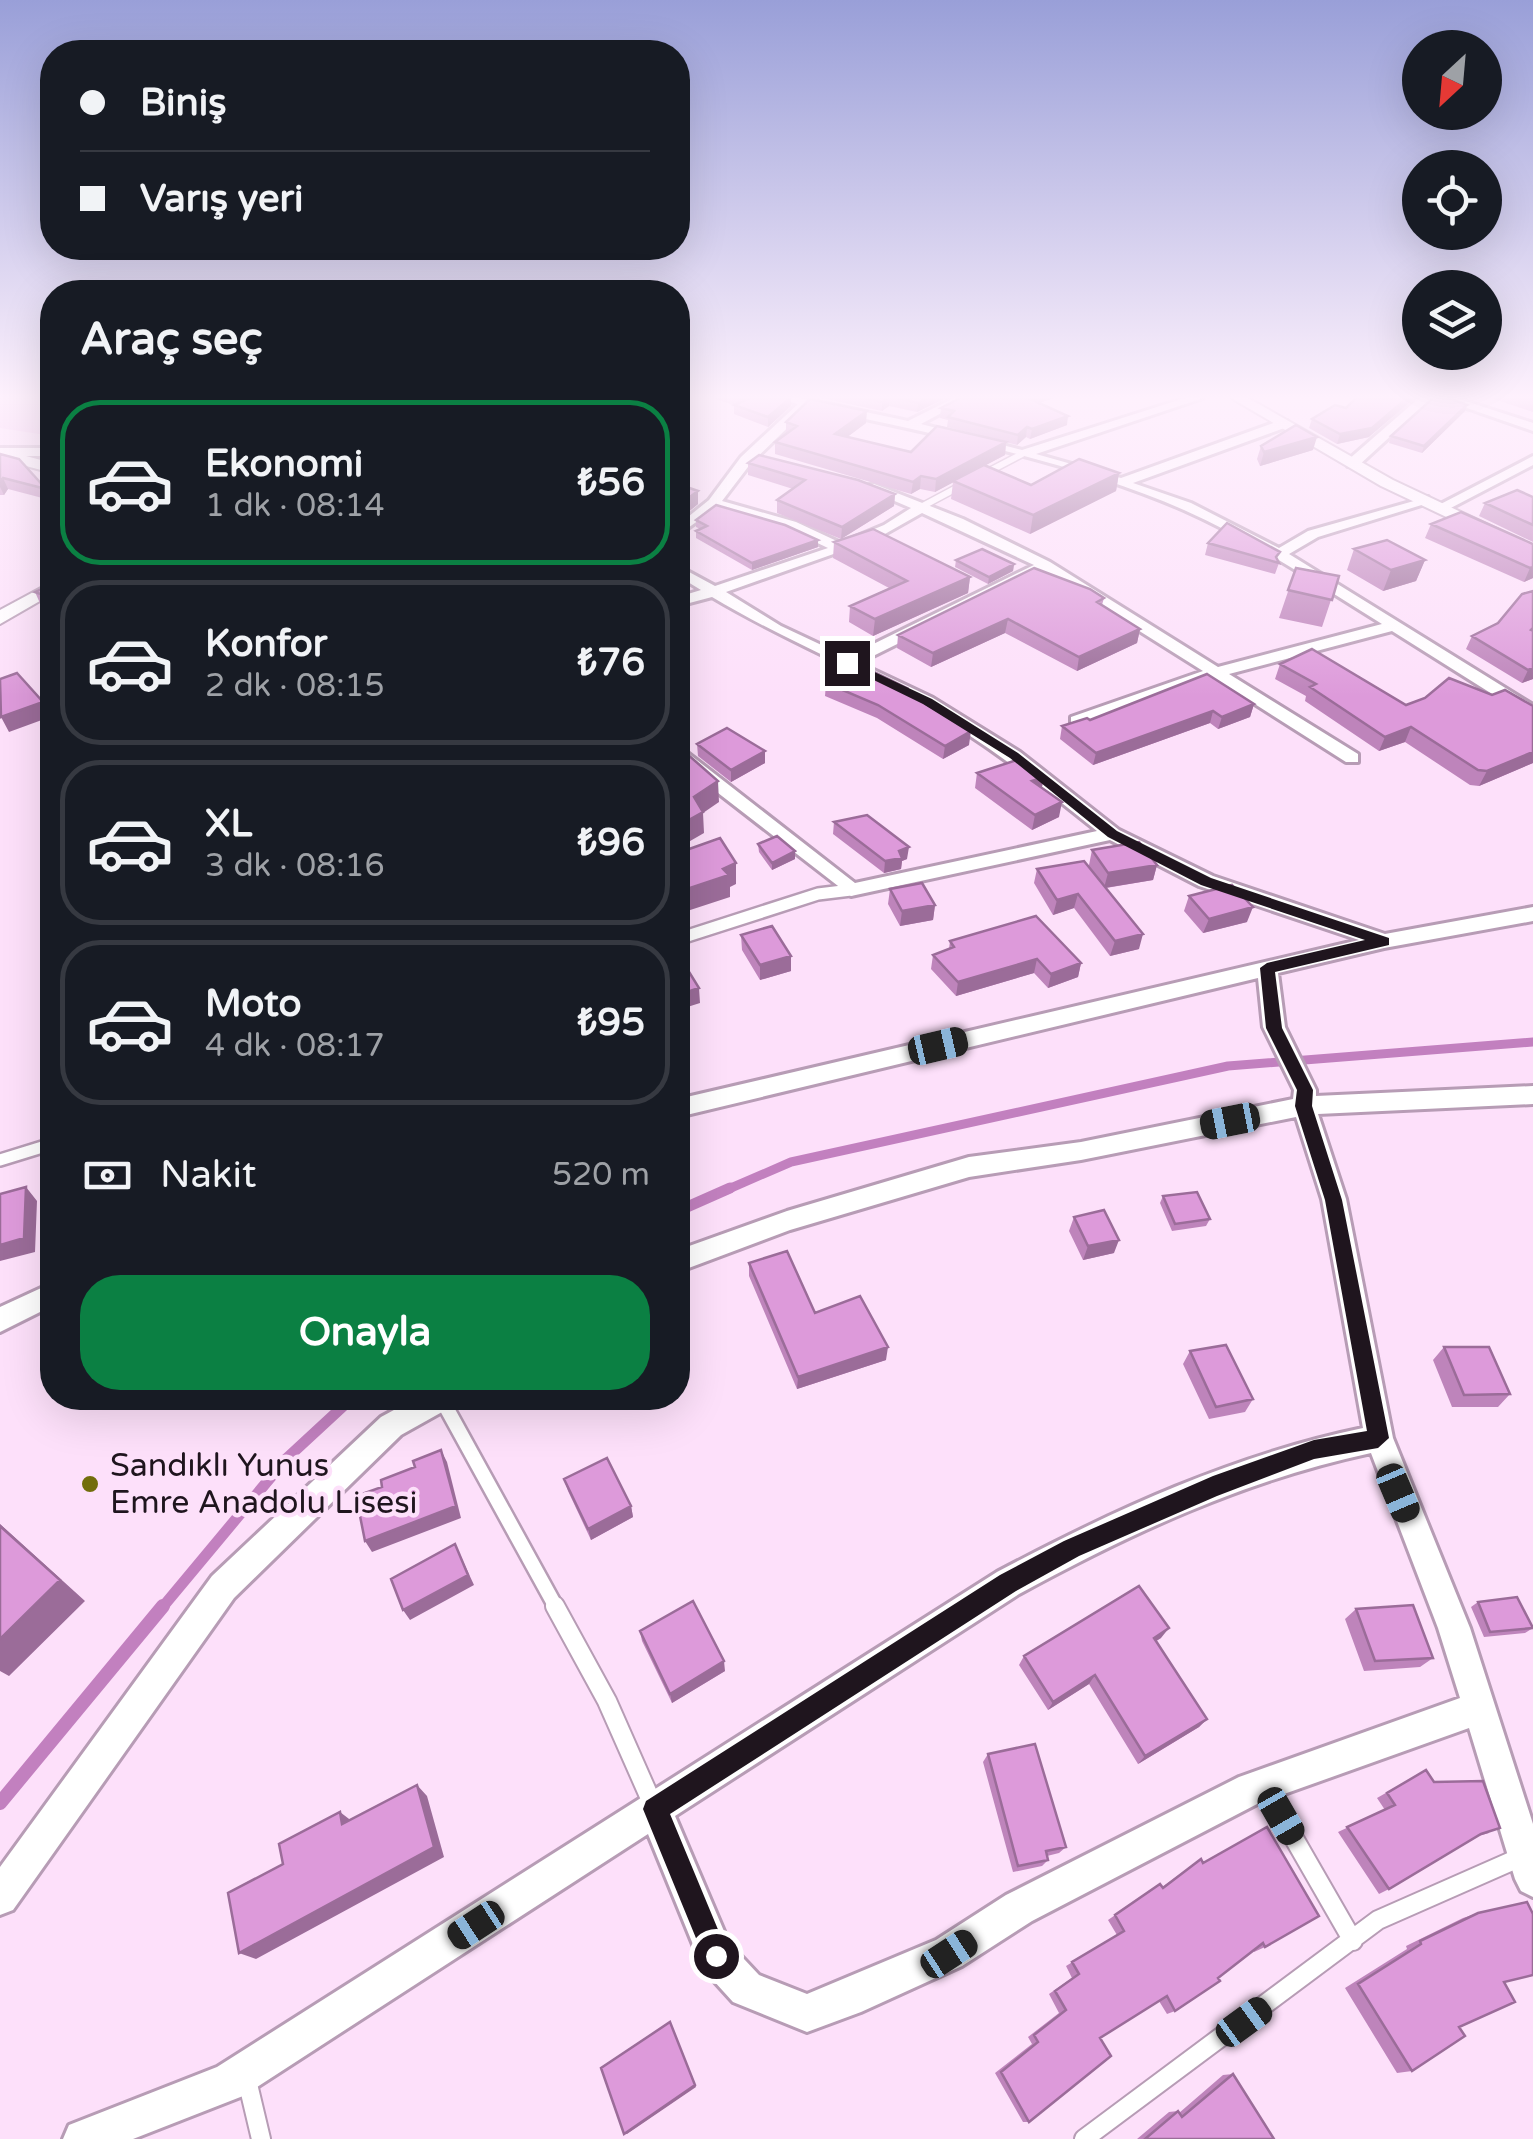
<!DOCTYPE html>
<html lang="tr">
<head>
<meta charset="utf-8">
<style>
	body { margin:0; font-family:"Varela Round",sans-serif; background:#242831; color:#f1f3f6; height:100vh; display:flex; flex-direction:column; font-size:38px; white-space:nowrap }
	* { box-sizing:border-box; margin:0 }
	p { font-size:32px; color:#9ea1a6 }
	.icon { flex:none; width:55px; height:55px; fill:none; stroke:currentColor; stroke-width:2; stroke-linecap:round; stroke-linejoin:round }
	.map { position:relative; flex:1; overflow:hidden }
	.sheet { position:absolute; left:40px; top:280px; width:650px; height:1130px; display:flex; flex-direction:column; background:#171b24; border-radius:40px; box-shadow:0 10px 40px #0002 }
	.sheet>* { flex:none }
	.guide { position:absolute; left:40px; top:40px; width:650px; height:220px; border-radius:40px; box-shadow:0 10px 40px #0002; display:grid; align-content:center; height:220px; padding:0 40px; background:#171b24 }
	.needle { width:65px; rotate:206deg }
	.tools { position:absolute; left:1402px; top:30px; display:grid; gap:20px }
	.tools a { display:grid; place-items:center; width:100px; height:100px; border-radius:50%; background:#171b24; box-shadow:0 10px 40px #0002; font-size:50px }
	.end { position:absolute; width:45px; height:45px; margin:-22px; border:12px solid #1f151e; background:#fff; box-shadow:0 0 0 5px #fff }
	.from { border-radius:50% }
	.car { position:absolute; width:30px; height:60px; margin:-30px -15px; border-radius:12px; box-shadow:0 0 8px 2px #0007; background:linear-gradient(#222 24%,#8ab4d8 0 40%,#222 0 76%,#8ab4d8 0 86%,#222 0) }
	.guide b { display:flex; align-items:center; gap:35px; height:95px; font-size:38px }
	.guide b+b { border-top:2px solid #363941 }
	.guide i { width:25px; height:25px; background:#f1f3f6 }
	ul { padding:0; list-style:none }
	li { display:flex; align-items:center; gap:30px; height:165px; margin:0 20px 15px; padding:0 20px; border:5px solid #363941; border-radius:40px }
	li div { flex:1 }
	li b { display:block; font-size:38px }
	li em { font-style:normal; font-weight:700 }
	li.current { border-color:#0b8043 }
	li>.icon { width:90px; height:90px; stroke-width:1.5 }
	h2 { padding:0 40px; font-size:45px; line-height:120px }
	.pay { display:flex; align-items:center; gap:25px; height:110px; padding:0 40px; font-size:38px }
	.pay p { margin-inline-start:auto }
	.button { display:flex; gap:20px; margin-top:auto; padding:20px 40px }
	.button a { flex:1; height:115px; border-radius:40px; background:#0b8043; color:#fff; font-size:40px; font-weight:700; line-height:115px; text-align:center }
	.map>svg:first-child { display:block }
	.green { fill:#f2bcee }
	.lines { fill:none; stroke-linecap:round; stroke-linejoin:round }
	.stream-far2 { stroke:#c280bf; stroke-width:9 }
	.stream-far1 { stroke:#c280bf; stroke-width:11 }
	.stream { stroke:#c280bf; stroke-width:14 }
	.service-far3-casing { stroke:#b79cb5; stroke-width:9 }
	.service-far2-casing { stroke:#b79cb5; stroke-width:16 }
	.service-far1-casing { stroke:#b79cb5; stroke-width:19 }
	.service-casing { stroke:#b79cb5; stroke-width:22 }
	.minor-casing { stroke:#b79cb5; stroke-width:6 }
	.tertiary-casing { stroke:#b79cb5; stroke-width:4 }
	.service-far3 { stroke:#fff; stroke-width:6 }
	.service-far2 { stroke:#fff; stroke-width:11 }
	.service-far1 { stroke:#fff; stroke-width:14 }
	.service { stroke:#fff; stroke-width:18 }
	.minor { fill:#fff; fill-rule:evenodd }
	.tertiary { fill:#fff; fill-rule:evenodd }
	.wall { fill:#be84bb }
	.shaded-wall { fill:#9b6c99 }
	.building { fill:#dd9ada; stroke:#9b6c99; stroke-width:2.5 }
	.route { fill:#1f151e }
	.poi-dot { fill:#726d0b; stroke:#fde0fa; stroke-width:4 }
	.labels { text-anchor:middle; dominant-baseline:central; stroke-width:9; stroke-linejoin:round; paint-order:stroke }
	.near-poi-label { font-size:32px; fill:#1f151e; stroke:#fde0fa; text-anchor:start }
</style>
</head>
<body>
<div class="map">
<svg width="1533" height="2139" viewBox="0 0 1533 2139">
	<rect width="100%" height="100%" fill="#fde0fa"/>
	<path class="green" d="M0,398H52V436L0,428Z"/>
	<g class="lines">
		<path class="stream-far2" d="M724,1191L791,1162L1228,1066L1533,1042"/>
		<path class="stream-far1" d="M678,1211L730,1188
			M161,1609L286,1459L352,1398"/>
		<path class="stream" d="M0,1803L163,1606"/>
		<g class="service-far3-casing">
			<path id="service-far3" d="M982,475L1022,454
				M921,507L966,483"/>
		</g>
		<g class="service-far2-casing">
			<path id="service-far2" d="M678,939L818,894L851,890
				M0,1160L52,1144"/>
		</g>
		<g class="service-far1-casing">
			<path id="service-far1" d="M441,1398L557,1609"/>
		</g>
		<g class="service-casing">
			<path id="service" d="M555,1606L607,1701L653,1805
				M1265,1788L1353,1941
				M247,2080L261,2139
				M1084,2139L1378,1920L1521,1857"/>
		</g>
		<g class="minor-casing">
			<path id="minor" d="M778,398H800L908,421L954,398H969L921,424L1022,450L1185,398H1203L1036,454L1121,478L1279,421H1287V427L1133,483L1191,503L1279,548L1308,531L1428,497V503L1318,537L1289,554L1533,705V717L1527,716L1392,631L1229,674L1358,754V762H1346L1214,678L1083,725H1071V717L1203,671L1044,571L859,663L933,698L1020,752L1119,830L1213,876L1385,934L1533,907V921L1384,948L1278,973L1285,1027L1316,1090V1096L1533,1086V1104L1318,1114L1346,1199L1393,1438L1470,1628L1533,1824V1897L1521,1891L1515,1879L1469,1728L1259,1803L1032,1921L962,1966L861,2012L807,2032L733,2002L703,1969L648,1834L243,2096L133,2139H63L69,2125L217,2067L997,1572C1114,1510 1233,1455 1363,1428L1322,1199L1296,1117L1081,1160L969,1177L790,1230L678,1272V1250L787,1211L969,1157L1081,1142L1293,1099L1294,1090L1263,1027L1258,978L678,1117V1099L1359,940L1199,886L1110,840L851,896L678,762V749L684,750L855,883L1097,831C1041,786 985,742 923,707C854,667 780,638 712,597L678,606V597L701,590L678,576V566L715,586L828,548L786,528L716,508L678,535V525L709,500L741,457L798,404ZM809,407C930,433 1070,460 1184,510C1254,541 1317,584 1382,624L1218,667L1050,562L963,519L874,484L862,487L911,508L884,525L841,543L796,522L722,501L751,463ZM922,513L1034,565L847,657L781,626L726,592L876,539ZM1371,1453L1438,1628L1460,1698L1239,1777L1006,1895L936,1940L807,1994L759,1975L729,1943L675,1816L1019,1594C1131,1533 1245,1480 1371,1453Z
				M1419,398H1432L1358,466H1348V460Z
				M1438,398H1456L1533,423V431Z
				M0,448H52V456H0Z
				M1533,456V465L1445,511L1433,508Z
				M52,1283V1306L0,1332V1307Z
				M416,1398H455L451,1407L401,1435L234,1598L13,1910L0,1915V1867L212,1576L381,1417Z"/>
		</g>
		<g class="tertiary-casing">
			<path id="tertiary" d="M1231,398H1248L1393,480L1533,546V558L1381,486Z
				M0,449L52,463V473L0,459Z
				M52,582V594L0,624V610Z"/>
		</g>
		<use href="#service-far3" class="service-far3"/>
		<use href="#service-far2" class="service-far2"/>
		<use href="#service-far1" class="service-far1"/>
		<use href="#service" class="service"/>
		<use href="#minor" class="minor"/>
		<use href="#tertiary" class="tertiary"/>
	</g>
	<path class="wall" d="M712,398H791V406L768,427L734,414V405Z
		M821,398H946L917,412L889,406L882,411Z
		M1053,398L1039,403L1067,425L1030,439L1026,437L1017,445L947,427L948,420L940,418L941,408Z
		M1491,398H1533V412Z
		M1467,405L1465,411L1422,453L1389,443L1391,436Z
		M1312,419L1369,437L1337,444L1309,428Z
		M786,422L866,423L847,437L911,452L1006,442L1005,455L984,466L1031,485L1119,473L1116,491L1030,534L951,499L953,482L935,492L920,489L911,494L775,454V442L786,434Z
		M1261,446L1313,450L1260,466L1257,459Z
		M0,454L46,489L50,500L8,489L4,495H0Z
		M52,462V479L49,476L44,463Z
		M748,463L895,494L894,506L841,539L777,513V500L793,489L748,475Z
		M678,484L698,491V504L681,518L678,516Z
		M1533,497V542L1479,516L1485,503Z
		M696,520L818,540V547L752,570L696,538V531L700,529L696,527Z
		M1431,524L1533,544V578L1524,582L1425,538Z
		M834,542L970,577L968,593L873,636L849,622L850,606L889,588L833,558Z
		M1208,543L1277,560L1279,563L1275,574L1205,555Z
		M1354,549L1425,560L1416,581L1383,591L1347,570Z
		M956,560L1014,564L1013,571L988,584L955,567Z
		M1296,568L1339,576L1322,627L1279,618Z
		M52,584V613L43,610L35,592Z
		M1104,598L1102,605L1140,629L1137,643L1077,671L1005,633L931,667L897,648L898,635Z
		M1498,623L1533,679L1522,683L1466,649L1472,636Z
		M1280,664L1406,705L1492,695L1533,706V763L1479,786L1470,785L1405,742L1379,751L1305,701L1306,696L1275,679Z
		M826,683L907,688V693L969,745L943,759L877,718L825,696Z
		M1254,704L1250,717L1218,729L1210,723L1093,765L1060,739L1062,726L1090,720Z
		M697,744L765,751V763L731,782L698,756Z
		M977,773L1044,777L1042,787L1059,817L1032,830L975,788Z
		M834,822L907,859L902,861L901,869L884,873L833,834Z
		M758,844L795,859L772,870L759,852Z
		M1092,850L1157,865L1153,880L1106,888L1139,949L1110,956L1074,908L1053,915L1034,883L1037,869L1089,865Z
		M890,889L935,905L933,920L900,926L888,904Z
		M1189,896L1247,922L1203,933L1184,911Z
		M741,935L791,971L760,980L742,950Z
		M950,941L1081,963L1078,977L1048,988L1034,973L956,996L931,969L933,955L949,949Z
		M1163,1196L1210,1219L1206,1226L1172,1231L1160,1203Z
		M1074,1217L1114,1253L1083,1260L1069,1231Z
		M749,1263L815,1313L886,1360L797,1389L749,1276Z
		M1444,1347L1510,1394L1498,1407H1452L1433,1360Z
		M1190,1351L1253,1399L1245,1412L1209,1419L1183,1364Z
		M564,1479L631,1506L633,1517L591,1540L568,1491Z
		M1478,1602L1533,1628L1525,1633L1484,1637L1471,1607Z
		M1356,1609L1433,1658L1420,1667L1364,1671L1345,1619Z
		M640,1631L725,1671L672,1703L642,1641Z
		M1161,1638L1156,1641L1207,1719L1199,1727L1138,1764L1089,1684L1048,1710L1019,1665L1024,1656Z
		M988,1754L1066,1847L1059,1853L1047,1856L1048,1860L1042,1866L1013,1872L983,1762Z
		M1426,1770L1434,1782L1489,1833L1475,1837L1389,1889L1379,1894L1338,1832L1385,1810L1377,1798Z
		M1201,1859L1265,1947L1254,1952V1950L1175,2011L1167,2014L1159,2001L1100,2038L1029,2122H1023L995,2073L1032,2044L1028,2037L1059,2013L1049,1994L1072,1978L1066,1966L1117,1935L1108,1920L1160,1884L1162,1887Z
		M1478,1913L1504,1982L1412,2071L1397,2073L1345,1988L1407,1949L1406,1946L1463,1918Z
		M1233,2074L1274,2139H1137L1169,2112L1178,2111L1179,2113L1223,2075Z"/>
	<path class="shaded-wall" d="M790,398L791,406L768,427V417Z
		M888,398H890L889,406L882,411V402Z
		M927,398H946L917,412L918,403Z
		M1029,398H1053L1026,408Z
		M1407,398H1415L1369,437L1337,444L1340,434Z
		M1467,405L1465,411L1422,453L1424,446Z
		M867,411L866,423L834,447L835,434Z
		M1068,416L1067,425L1030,439L1032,429Z
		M1027,427L1026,437L1017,445L1018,435Z
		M1317,437L1313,450L1260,466L1264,452Z
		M1006,442L1005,455L935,492L936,479Z
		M1119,473L1116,491L1030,534L1033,515Z
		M921,476L920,489L911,494L913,482Z
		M3,478L8,489L4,495L0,487V482Z
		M698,491V504L681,518L680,504Z
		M895,494L894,506L841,539L842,527Z
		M818,540V547L752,570V563Z
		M1425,560L1416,581L1383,591L1391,570Z
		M1014,564L1013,571L988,584L989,577Z
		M1533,567V578L1524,582L1530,568Z
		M970,577L968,593L873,636L875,619Z
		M1008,619L1005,633L931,667L933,653Z
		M1140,629L1137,643L1077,671L1079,657Z
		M1533,668V679L1522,683L1528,670Z
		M43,702L50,717L9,732L1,717Z
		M1254,704L1250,717L1218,729L1222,717Z
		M1213,711L1210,723L1093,765L1096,753Z
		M1411,727L1405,742L1379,751L1385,737Z
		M971,731L969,745L943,759L945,746Z
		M765,751V763L731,782V770Z
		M1533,752V763L1479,786L1487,771Z
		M1044,777L1041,791L1032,781Z
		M718,781L719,802L703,813L704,833L678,848V826L694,797Z
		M1062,802L1059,817L1032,830L1035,815Z
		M909,847L907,859L902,861L901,869L884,873L885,861L899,851Z
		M795,851V859L772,870V863Z
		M736,863V884L730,887V897L678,914V892Z
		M1157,865L1153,880L1104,888L1108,873Z
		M1078,894L1074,908L1053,915L1057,900Z
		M935,905L933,920L900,926L902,911Z
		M1253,907L1247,922L1203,933L1209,919Z
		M1143,934L1139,949L1110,956L1115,941Z
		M791,956V971L760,980V965Z
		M1037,959L1034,973L956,996L958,982Z
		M1081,963L1078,977L1048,988L1051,974Z
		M699,988L700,1003L678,1010V995Z
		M26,1187L37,1201L35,1252L0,1261V1245Z
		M1119,1240L1114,1253L1083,1260L1088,1246Z
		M888,1347L886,1360L797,1389L798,1377Z
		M441,1450L447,1462L461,1518L372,1552L365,1541Z
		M631,1506L633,1517L591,1540L588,1529Z
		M0,1524L85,1601L9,1676L0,1671Z
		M455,1544L474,1585L410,1620L403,1610Z
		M1169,1628L1161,1638L1146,1647L1154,1638Z
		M724,1661L725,1671L672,1703L670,1694Z
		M1095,1675L1089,1684L1048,1710L1053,1702Z
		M1207,1719L1199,1727L1138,1764L1145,1756Z
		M417,1785L427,1796L444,1857L256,1959L239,1953Z
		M340,1812L353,1822L342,1824Z
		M670,2022L696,2087L627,2134H624Z"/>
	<path class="building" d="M740,398H790L768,417L734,405L746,400Z
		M864,398H888L882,402Z
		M898,398H927L918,403Z
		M960,398H1029H1028L1068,416L1032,429L1027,427L1018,435L948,417L954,411L941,408Z
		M1356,398H1407L1372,428L1340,434L1312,419L1335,405L1346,408Z
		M1433,398H1448L1467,405L1424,446L1391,436Z
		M810,399L867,411L835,434L911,452L937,426L1006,442L936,479L921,476L913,482L775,442L797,426L786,422Z
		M1296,425L1317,437L1264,452L1261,446Z
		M0,454L19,459L46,489L3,478L0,482Z
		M759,455L858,480L895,494L842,527L777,500L805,480L748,463Z
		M1079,459L1119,473L1033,515L953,481L984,465L1031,485Z
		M50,461L52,462V470L44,463Z
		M678,484L698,491L680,504L678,503Z
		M1517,490L1533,497V525L1485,503Z
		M716,505L785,525L818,540L752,563L696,531L707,526L696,520Z
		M1461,512L1533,544V567L1530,568L1431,524Z
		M1227,523L1280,552L1276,557L1279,563L1208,543Z
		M873,529L970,577L875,619L850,606L907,581L834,542Z
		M1387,540L1425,560L1391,570L1354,549Z
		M982,549L1014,564L989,577L956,560Z
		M1034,568L1090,589L1104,598L1097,602L1140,629L1079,657L1008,619L933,653L898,635Z
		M1296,568L1339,576L1332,600L1288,590Z
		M52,584V598L35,592Z
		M1533,591V628L1531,630L1533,631V668L1528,670L1472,636L1498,623L1522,594Z
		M1312,649L1406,705L1425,698L1449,678L1492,695L1505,690L1533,706V752L1487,771L1478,770L1411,727L1385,737L1310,687L1316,684L1280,664Z
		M856,663L907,688L904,691L971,731L945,746L878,705L826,683Z
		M17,673L43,702L1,717L0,679Z
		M1207,674L1254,704L1222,717L1213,711L1096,753L1062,726L1087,718L1090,720Z
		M727,728L765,751L731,770L697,744Z
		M678,746L718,781L694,797L703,812L678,826Z
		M1020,759L1044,777L1032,781L1062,802L1035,815L977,773Z
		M867,815L909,847L899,851L902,858L885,861L834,822Z
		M777,836L795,851L772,863L758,844Z
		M720,838L736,863L723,869L729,875L678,892V853Z
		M1139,842L1157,865L1108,873L1092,850Z
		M1084,861L1143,934L1115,941L1078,894L1057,900L1037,869Z
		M922,883L935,905L902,911L890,889Z
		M1232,885L1253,907L1209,919L1189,896Z
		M1036,916L1081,963L1051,974L1037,959L958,982L933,955L954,947L950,941Z
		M772,926L791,956L760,965L741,935Z
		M678,954L699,988L678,995Z
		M26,1187L24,1238L0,1245V1194Z
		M1197,1192L1210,1219L1175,1224L1163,1196Z
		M1104,1210L1119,1240L1088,1246L1074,1217Z
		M787,1251L815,1313L860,1296L888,1347L798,1377L749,1263Z
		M1226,1345L1253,1399L1216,1407L1190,1351Z
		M1444,1347H1489L1510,1394L1464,1395Z
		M441,1450L456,1506L365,1541L356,1496L382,1487L381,1480L415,1467L413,1461Z
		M607,1458L631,1506L588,1529L564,1479Z
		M0,1526L60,1580L0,1639Z
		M455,1544L468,1575L403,1610L391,1579Z
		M1139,1586L1169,1628L1154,1638L1207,1719L1145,1756L1095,1675L1053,1702L1024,1656Z
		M1517,1597L1533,1628L1490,1632L1478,1602Z
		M693,1601L724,1661L670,1694L640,1631Z
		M1413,1605L1433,1658L1375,1661L1356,1609Z
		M1035,1744L1066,1847L1046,1851L1048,1860L1018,1866L988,1754Z
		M1426,1770L1434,1782L1483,1781L1500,1828L1481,1834L1389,1889L1347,1827L1395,1805L1387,1793Z
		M417,1785L434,1847L239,1953L228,1893L283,1864L279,1844L340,1812L342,1824Z
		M1267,1827L1319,1916L1265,1947L1263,1943L1218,1978L1220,1981L1175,2011L1167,1996L1100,2038L1111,2056L1029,2122L1001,2072L1038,2042L1034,2035L1066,2010L1055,1991L1079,1974L1072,1962L1124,1931L1115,1915L1160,1884L1163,1888L1201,1859L1203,1863Z
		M1527,1902L1533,1914V1975L1504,1982L1515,2002L1459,2027L1465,2036L1412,2071L1358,1984L1421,1944L1420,1941L1478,1913Z
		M670,2022L695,2085L624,2134L601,2068Z
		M1233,2074L1274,2139H1145L1178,2111L1182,2117Z"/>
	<linearGradient id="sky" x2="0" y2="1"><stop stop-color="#999fd8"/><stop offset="0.57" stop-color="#fef1fd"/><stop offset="1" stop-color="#fef1fd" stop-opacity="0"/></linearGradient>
	<rect width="1533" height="697" fill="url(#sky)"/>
	<path class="route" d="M843,661H851L932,699L1018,753L1117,831L1211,878L1389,938V945L1275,972L1282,1028L1313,1090L1312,1106L1342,1200L1389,1438L1378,1448L1314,1459L1217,1496L1079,1556L1016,1591L670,1814L729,1956L726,1965L716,1969L707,1965L643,1809L646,1801L1000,1575L1064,1541L1213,1476L1314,1440L1367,1431L1325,1200L1295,1106L1297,1090L1266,1028L1260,968L1267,963L1365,940L1201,885L1108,837L1010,758L923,704L843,665Z"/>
	<circle class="poi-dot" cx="90" cy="1484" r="10"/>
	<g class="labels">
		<g class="near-poi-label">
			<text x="110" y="1466">Sandıklı Yunus<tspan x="110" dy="37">Emre Anadolu Lisesi</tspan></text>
		</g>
	</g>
</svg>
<div class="tools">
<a><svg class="needle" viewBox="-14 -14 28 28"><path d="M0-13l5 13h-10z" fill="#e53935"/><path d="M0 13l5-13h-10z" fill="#9ea1a6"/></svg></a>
<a><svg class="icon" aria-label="locate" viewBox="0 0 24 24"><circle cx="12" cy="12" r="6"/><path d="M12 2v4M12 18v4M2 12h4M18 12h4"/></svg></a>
<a><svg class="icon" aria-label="layers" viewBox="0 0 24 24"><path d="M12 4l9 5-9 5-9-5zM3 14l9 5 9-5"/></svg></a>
</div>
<i class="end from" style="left:716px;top:1956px"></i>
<i class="end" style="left:847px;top:663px"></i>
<i class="car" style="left:938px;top:1046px;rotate:77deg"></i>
<i class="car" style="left:1230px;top:1121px;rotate:259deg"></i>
<i class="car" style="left:1398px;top:1493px;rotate:157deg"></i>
<i class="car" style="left:1281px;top:1816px;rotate:150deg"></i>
<i class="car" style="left:476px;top:1925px;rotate:237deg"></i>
<i class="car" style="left:949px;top:1954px;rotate:57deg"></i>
<i class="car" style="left:1244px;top:2022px;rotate:54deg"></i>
<div class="guide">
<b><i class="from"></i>Biniş</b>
<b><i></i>Varış yeri</b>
</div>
<section class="sheet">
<h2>Araç seç</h2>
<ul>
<li class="current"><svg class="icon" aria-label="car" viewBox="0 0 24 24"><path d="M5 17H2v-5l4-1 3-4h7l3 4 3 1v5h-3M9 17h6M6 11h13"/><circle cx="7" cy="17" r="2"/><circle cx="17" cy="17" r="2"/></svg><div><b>Ekonomi</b><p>1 dk · 08:14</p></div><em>₺56</em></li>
<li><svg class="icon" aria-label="car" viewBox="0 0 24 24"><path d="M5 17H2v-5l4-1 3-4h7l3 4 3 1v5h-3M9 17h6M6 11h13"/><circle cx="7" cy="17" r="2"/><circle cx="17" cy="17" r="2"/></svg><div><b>Konfor</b><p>2 dk · 08:15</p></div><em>₺76</em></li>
<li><svg class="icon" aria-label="car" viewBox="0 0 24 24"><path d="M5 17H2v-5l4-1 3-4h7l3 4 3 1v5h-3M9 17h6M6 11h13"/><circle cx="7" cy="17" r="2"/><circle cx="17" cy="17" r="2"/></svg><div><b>XL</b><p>3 dk · 08:16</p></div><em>₺96</em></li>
<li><svg class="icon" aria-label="car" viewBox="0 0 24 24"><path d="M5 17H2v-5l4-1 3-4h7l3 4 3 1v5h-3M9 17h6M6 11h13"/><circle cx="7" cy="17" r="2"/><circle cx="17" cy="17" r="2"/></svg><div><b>Moto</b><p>4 dk · 08:17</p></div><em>₺95</em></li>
</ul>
<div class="pay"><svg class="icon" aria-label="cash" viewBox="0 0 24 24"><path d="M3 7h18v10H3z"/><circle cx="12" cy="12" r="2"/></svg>Nakit<p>520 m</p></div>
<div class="button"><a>Onayla</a></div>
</section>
</div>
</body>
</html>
